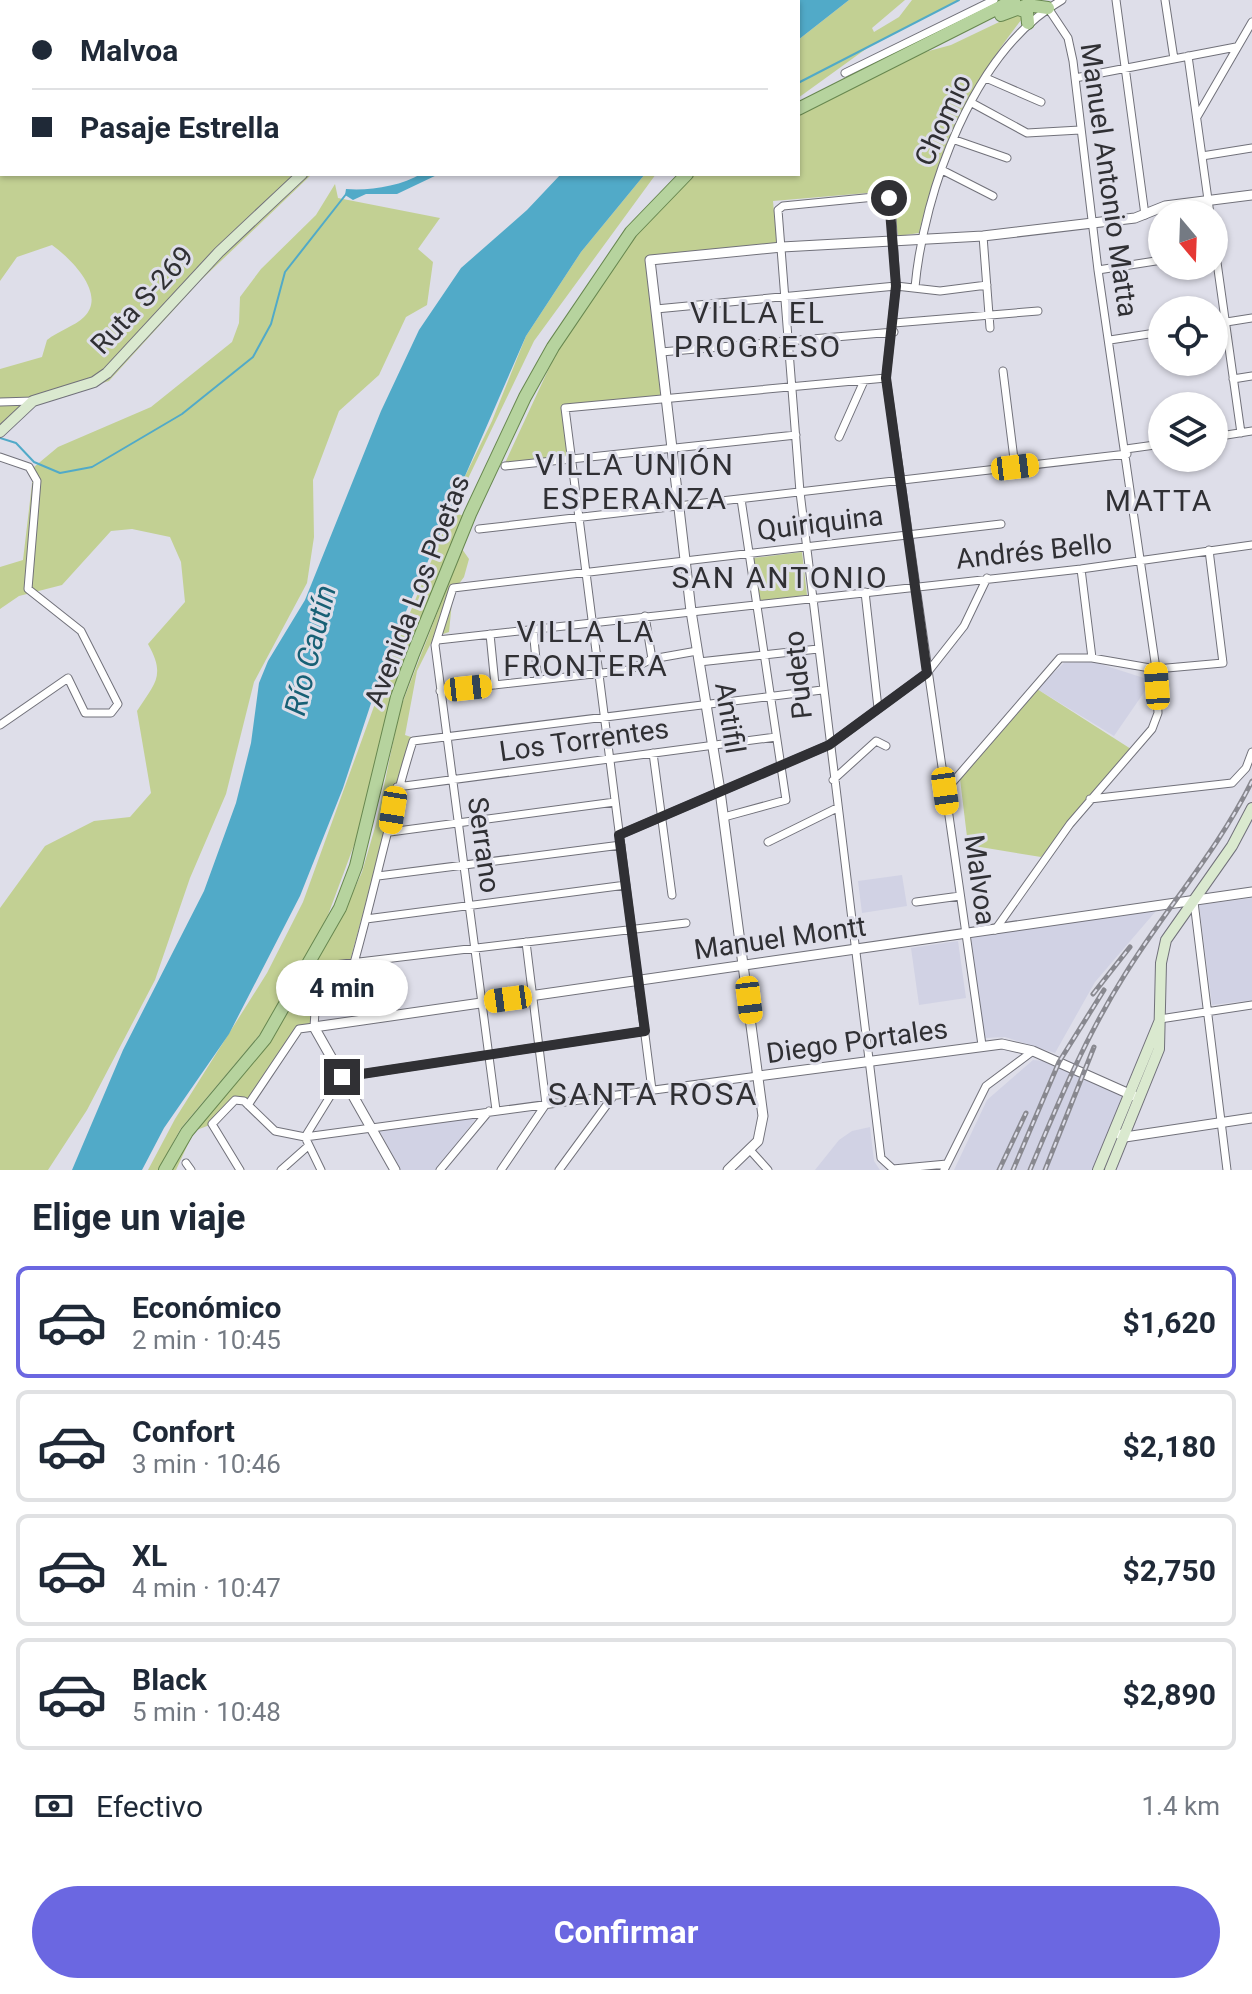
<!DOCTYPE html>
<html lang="es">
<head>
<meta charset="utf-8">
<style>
	body { margin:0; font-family:Roboto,sans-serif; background:#f6f6f7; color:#1f2937; height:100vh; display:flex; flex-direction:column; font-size:30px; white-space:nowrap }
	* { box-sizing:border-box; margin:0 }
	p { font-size:26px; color:#747a83 }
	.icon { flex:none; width:44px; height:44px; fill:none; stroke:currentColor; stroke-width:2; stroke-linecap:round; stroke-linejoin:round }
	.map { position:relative; height:1170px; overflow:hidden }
	.side { display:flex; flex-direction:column; background:#fff; flex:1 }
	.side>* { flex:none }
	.guide { position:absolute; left:0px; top:0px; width:800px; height:176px; box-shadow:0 2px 6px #0004; display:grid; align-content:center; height:176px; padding:0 32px; background:#fff }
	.needle { width:52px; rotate:161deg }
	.buttons { position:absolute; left:1148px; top:200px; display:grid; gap:16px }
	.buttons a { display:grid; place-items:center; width:80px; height:80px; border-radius:50%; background:#fff; box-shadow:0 2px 6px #0004; font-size:40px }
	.end { position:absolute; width:36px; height:36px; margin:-18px; border:10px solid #303034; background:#fff; box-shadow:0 0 0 4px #fff }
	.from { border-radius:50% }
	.bubble { position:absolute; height:56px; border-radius:28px; background:#fff; box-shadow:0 2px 6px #0004; font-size:26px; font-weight:700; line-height:56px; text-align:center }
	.car { position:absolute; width:24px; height:48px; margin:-24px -12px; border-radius:10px; box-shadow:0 0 6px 2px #0007; background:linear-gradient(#f5c518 24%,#345 0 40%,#f5c518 0 76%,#345 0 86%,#f5c518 0) }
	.guide b { display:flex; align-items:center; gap:28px; height:76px; font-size:30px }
	.guide b+b { border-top:2px solid #e0e1e3 }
	.guide i { width:20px; height:20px; background:#1f2937 }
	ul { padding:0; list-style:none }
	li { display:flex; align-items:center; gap:24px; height:112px; margin:0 16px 12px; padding:0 16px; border:4px solid #e0e1e3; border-radius:12px }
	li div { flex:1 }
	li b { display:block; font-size:30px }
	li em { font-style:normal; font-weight:700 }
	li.selected { border-color:#6b67e1 }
	li>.icon { width:72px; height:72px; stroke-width:1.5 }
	h2 { padding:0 32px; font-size:36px; line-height:96px }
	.pay { display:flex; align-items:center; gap:20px; height:88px; padding:0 32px; font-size:30px }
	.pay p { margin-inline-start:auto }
	.action { display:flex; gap:16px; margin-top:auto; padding:16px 32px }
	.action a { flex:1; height:92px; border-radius:48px; background:#6b67e1; color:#fff; font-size:32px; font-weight:700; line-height:92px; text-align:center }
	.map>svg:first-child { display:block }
	.built { fill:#d1d2e4 }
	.green { fill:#c2d093 }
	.water { fill:#51aac8 }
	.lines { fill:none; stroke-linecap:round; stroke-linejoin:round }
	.stream { stroke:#51aac8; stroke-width:2 }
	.minor-casing { stroke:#71717a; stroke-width:9 }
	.tertiary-casing { stroke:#71717a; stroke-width:11 }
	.secondary-casing { stroke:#71717a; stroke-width:12 }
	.primary-casing { stroke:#67874f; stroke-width:14 }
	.minor { stroke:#fff; stroke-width:7 }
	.tertiary { stroke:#fff; stroke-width:9 }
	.secondary { stroke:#dae9cf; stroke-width:10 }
	.primary { stroke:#b6d39e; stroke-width:12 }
	.rail-casing { stroke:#88888f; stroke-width:5 }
	.rail { stroke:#dedee9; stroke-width:2; stroke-dasharray:6; stroke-linecap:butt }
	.route { stroke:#303034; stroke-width:10 }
	.labels { text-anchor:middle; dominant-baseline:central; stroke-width:6; stroke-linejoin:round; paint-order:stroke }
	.street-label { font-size:28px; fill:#303034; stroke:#dedee9 }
	.neighbourhood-label { font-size:30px; letter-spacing:2px; fill:#303034; stroke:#dedee9 }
	.water-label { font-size:30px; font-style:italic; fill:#175f74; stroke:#dedee9 }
	.quarter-label { font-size:32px; letter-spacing:2px; fill:#303034; stroke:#dedee9 }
</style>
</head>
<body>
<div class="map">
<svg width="1252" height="1170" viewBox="0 0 1252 1170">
	<rect width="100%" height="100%" fill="#dedee9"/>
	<path class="built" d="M1094,662L1147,679V688L1114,736L1037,689L1064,663Z
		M902,875L907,906L862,913L858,881Z
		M1252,898V1000L1212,1005L1199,905Z
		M1156,911L1095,982L1055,1053L1005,1037L984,1038L971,936Z
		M958,941L966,998L919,1005L911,948Z
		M1033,1060L1046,1061L1123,1096L1092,1170H954L987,1100Z
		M478,1116L436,1170H401L378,1128Z
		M870,1127L874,1161L880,1170H815L839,1140L852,1131Z"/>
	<path class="green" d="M0,0H559L2,2V174H312L201,280L109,381L34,404L0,439V369L42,357L47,340C58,331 75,326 84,317C108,294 69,257 52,245L17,257L0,281Z
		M849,0H905L872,28L874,32L899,17L912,0H959L870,46L798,98V40Z
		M1018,13L1022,19C972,82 938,155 919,233L898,236L891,191L773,201L777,244L649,257L664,395L563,407L570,455L505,463L556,353L634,234L686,179L693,174H798V112L914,55L951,45Z
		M645,174H656L534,341L452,512L464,516L398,675L360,829L328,915L277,1014L181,1128L158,1170H148L175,1119L267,973L303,902L393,654L451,513L448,511L492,421L526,336L581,252Z
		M335,184L338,198L440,218L418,249L433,262L427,305L406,317L379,375L339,411L313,480L314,537L307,583L254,682L226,794L190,878L155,980L87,1110L48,1170H0V908L45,846L94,821L130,817L151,793L137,711C155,683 166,676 148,644L185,602L181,562L170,537L132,529L111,531L62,585L19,596L0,609V567L23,560L34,467L58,447L151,407L232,342L239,323L240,297L261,269L316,215Z
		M462,549L469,559L464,577L453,592L449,632L434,637L417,671L405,735L411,737L350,961L329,964V969L321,970V978H314L311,1021L246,1104L240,1098L215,1123L194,1131L176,1170H172L191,1132L281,1024L340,921L362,872L376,824L400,709Z
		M802,552L807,595L758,601L753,558Z
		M1037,689L1131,749L1041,857L968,845L960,779Z"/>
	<path class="water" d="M734,0H849L798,40V2H731Z
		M421,174H439L397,194H366L353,200L345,195L346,189C369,191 401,186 421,174Z
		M561,174H645L581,252L526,336L387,655L343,788L300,896L229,1034L164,1128L142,1170H72L123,1050L204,891L236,803L251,743L259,683L268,661L305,600L381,411L419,330L461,268L527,210Z"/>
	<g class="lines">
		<path class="stream" d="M798,83L959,0
			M0,438L16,443L34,462L60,473L92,467L182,414L253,357L271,324L285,272L347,193"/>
		<g class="minor-casing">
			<path id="minor" d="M1116,0L1145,215
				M1165,0L1174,59
				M1188,56L1210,214
				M845,73L994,0
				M986,78L1041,102
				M1075,78L1236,47
				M972,103L1027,133L1080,130
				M1197,117L1252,22
				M955,140L1007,158
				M1202,156L1252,148
				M942,170L993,196
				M983,236L990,328
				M1214,241L1241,433
				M1098,270L1162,260
				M915,287C924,191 973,51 1062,0
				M656,309L896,286L940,291L987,285
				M894,323L1038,311
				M1214,324L1252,318
				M1110,340L1162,332
				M661,352L894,332
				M1003,371L1015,467
				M1233,379L1252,376
				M0,402L33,401
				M839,437L864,381
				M1214,437L1252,431
				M1126,449L1162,444
				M0,457L29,467L37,481L28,589L81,631L118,704L111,713H85L68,678L0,725
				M505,466L796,435
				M479,529L1127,454
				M1081,569L1092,658
				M865,592L878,708
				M645,616L652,659
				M533,629L538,680
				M490,634L495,685
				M438,640L1081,569L1252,545
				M699,662L818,649
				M440,691L629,670L652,659L697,651
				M653,753L672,895
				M833,780L876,741L886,746
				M397,787L776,737
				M945,791L1060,658H1092L1156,669L1223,663L1209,550
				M1090,799L1232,783L1246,768L1252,752
				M724,817L786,800L741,499
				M390,832L615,802
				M619,835L829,745L927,673L964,626L987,578
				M768,842L837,808
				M378,876L621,845
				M916,902L960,896
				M1194,902L1227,1170
				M366,919L626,885
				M995,930L1070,824L1152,729L1158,713L1156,669L1098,270L1073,61L1068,38L1048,8
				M354,963C375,889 390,813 413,741L822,690
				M334,965L686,923
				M1160,1019L1252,1005
				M652,1090L565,408L886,378
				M248,1105L299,1029L314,1027L317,982
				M496,1110L435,645L453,588L1001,524
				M750,1150L768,1170
				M186,1163L191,1170
				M947,1164L893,1169L881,1158L800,492L778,210L783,206L885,196L891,201L896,286L886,378L982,1045
				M240,1170L212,1124L235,1100L244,1101L275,1131L305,1137L758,1076
				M281,1170L307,1147
				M321,1170L305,1137L342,1077L645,1031
				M440,1170L489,1111
				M501,1170L546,1104L526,942
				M559,1170L614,1095
				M944,1170L986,1086L1033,1051"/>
		</g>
		<g class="tertiary-casing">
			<path id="tertiary" d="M758,1076L1002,1044L1033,1051L1134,1096
				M1117,1133L1125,1137L1252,1118
				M395,1170L314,1027L1252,892
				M728,1170L758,1141L763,1116L720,791L691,611L650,260L782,247L983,236L1135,218L1165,206L1252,195"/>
		</g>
		<g class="secondary-casing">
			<path id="secondary" d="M554,2L555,0
				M0,432L33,401L94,382L107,373L219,252L302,174
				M1098,1170L1160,1020
				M1110,1170L1159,1049L1161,963L1166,940L1232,846L1252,808"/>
		</g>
		<g class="primary-casing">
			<path id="primary" d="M1016,8L1027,12L1028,23
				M1001,15L1027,5L1048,8
				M798,109L1014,0
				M165,1170L187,1132L265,1039L340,908L356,866L397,697L413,654L470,514L525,397L553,347L631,232L687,174"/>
		</g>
		<use href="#minor" class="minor"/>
		<use href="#tertiary" class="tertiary"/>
		<use href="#secondary" class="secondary"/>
		<use href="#primary" class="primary"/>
		<g class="rail-casing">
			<path id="rail" d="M1093,994L1130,947
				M999,1170L1026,1113
				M1013,1170L1059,1062L1104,990
				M1030,1170C1058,1103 1085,1038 1124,976C1165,909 1217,852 1252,781
				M1045,1170L1094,1047"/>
		</g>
		<use href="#rail" class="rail"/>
	</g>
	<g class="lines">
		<path class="route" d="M342,1077L645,1031L619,835L829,745L927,673L886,378L896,286L889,198"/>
	</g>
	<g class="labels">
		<g class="street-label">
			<text transform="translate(943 120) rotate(-65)">Chomio</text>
			<text transform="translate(1109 180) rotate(82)">Manuel Antonio Matta</text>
			<text transform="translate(142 300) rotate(-47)">Ruta S-269</text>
			<text transform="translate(820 523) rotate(-7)">Quiriquina</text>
			<text transform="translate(1034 551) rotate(-6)">Andrés Bello</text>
			<text transform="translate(417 591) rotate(-69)">Avenida Los Poetas</text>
			<text transform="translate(798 675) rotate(-96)">Pudeto</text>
			<text transform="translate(730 718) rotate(81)">Antifil</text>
			<text transform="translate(584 740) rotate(-8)">Los Torrentes</text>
			<text transform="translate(484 845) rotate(82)">Serrano</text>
			<text transform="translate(980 880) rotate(82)">Malvoa</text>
			<text transform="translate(780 938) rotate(-8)">Manuel Montt</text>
			<text transform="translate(857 1041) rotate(-8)">Diego Portales</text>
		</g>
		<g class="neighbourhood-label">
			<text x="758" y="312">VILLA EL<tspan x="758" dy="34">PROGRESO</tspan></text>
			<text x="635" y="464">VILLA UNIÓN<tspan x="635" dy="34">ESPERANZA</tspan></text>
			<text x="1159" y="500">MATTA</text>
			<text x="780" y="577">SAN ANTONIO</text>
			<text x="586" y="631">VILLA LA<tspan x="586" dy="34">FRONTERA</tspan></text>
		</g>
		<g class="water-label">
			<text transform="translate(310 650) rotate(-76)">Río Cautín</text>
		</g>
		<g class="quarter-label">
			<text x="653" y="1094">SANTA ROSA</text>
		</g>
	</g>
</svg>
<div class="buttons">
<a><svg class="needle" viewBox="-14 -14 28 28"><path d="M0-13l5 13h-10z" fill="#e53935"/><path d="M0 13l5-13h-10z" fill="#747a83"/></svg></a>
<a><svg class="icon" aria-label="locate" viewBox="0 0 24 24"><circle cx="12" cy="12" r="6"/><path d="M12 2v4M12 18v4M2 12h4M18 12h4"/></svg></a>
<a><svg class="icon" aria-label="layers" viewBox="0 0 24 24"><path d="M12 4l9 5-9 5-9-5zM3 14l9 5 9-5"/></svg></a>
</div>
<i class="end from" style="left:889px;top:198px"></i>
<i class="end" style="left:342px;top:1077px"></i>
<div class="bubble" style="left:276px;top:960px;width:132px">4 min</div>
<i class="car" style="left:1015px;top:467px;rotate:83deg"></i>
<i class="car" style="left:1157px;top:686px;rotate:356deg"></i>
<i class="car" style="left:468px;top:688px;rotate:84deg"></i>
<i class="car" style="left:945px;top:791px;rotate:172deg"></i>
<i class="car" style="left:393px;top:810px;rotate:189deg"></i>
<i class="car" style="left:508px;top:999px;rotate:262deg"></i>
<i class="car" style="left:749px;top:1000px;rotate:173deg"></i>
<div class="guide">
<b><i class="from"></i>Malvoa</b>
<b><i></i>Pasaje Estrella</b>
</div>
</div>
<section class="side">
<h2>Elige un viaje</h2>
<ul>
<li class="selected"><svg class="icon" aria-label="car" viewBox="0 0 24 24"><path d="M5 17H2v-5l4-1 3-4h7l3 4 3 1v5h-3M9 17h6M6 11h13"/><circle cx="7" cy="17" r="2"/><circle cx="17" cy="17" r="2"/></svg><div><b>Económico</b><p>2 min · 10:45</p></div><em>$1,620</em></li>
<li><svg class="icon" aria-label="car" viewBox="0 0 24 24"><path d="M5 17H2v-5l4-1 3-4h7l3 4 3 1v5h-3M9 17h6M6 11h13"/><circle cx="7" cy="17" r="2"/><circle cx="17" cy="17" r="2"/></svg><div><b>Confort</b><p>3 min · 10:46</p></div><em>$2,180</em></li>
<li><svg class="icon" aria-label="car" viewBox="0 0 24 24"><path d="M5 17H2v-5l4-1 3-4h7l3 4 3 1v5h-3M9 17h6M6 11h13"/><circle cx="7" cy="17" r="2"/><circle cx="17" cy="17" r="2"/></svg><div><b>XL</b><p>4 min · 10:47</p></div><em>$2,750</em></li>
<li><svg class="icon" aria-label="car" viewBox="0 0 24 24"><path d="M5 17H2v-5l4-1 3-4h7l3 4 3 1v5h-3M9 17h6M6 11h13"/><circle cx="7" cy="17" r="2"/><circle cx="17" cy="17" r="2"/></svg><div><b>Black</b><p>5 min · 10:48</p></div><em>$2,890</em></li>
</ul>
<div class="pay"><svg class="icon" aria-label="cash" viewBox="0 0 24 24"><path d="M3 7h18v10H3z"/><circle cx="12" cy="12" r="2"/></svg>Efectivo<p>1.4 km</p></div>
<div class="action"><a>Confirmar</a></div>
</section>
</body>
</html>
